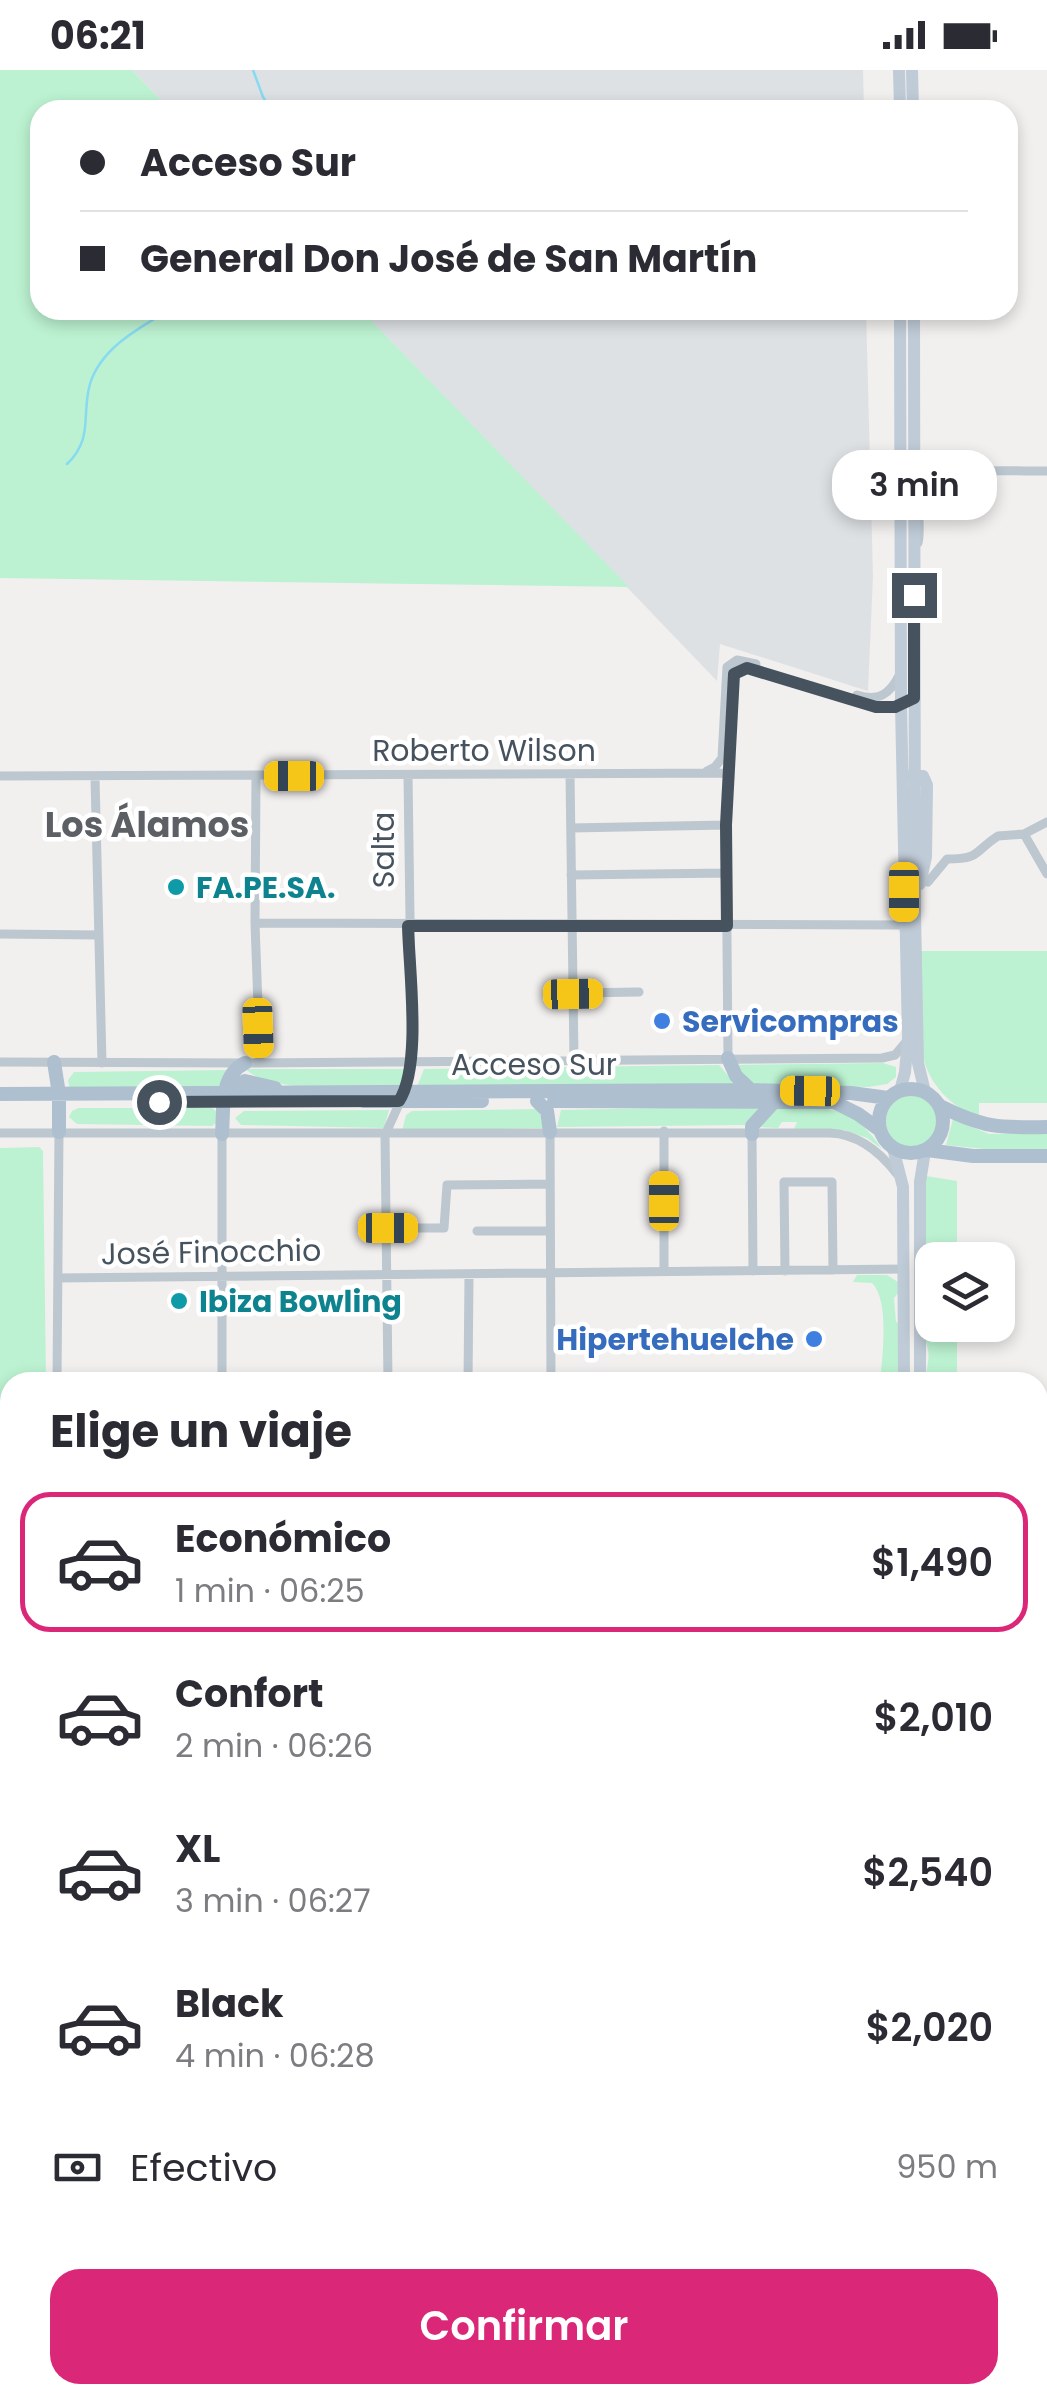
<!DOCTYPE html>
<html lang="es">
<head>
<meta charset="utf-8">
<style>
	body { margin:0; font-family:Poppins,sans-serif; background:#f2f2f3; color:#2b2b33; height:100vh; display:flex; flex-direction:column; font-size:38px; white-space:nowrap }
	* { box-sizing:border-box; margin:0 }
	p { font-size:32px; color:#7c7c81 }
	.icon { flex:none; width:55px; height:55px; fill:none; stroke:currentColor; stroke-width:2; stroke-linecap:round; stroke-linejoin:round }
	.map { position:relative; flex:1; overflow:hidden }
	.details { position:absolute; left:0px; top:1302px; width:1048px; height:1032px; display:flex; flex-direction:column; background:#fff; border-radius:30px 30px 0 0; box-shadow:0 5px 15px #0003 }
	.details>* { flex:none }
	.top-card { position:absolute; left:30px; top:30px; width:988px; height:220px; border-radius:30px; box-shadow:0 5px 15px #0003; display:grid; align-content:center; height:220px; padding:0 50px; background:#fff }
	.controls { position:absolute; left:915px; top:1172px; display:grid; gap:20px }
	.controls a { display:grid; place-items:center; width:100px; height:100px; border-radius:20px; background:#fff; box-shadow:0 5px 15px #0003; font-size:50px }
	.end { position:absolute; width:45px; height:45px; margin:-22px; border:12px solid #46535e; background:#fff; box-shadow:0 0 0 5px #fff }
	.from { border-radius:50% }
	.bubble { position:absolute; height:70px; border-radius:30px; background:#fff; box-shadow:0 5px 15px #0003; font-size:32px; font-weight:600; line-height:70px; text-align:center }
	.car { position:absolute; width:30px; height:60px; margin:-30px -15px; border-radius:12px; box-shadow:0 0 8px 2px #0007; background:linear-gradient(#f5c518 24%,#345 0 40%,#f5c518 0 76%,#345 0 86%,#f5c518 0) }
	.top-card b { display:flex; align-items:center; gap:35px; height:95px; font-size:38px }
	.top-card b+b { border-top:2px solid #e1e1e2 }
	.top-card i { width:25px; height:25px; background:#2b2b33 }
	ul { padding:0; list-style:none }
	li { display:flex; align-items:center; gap:30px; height:140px; margin:0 20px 15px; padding:0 30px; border:5px solid transparent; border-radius:30px }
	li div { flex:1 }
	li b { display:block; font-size:38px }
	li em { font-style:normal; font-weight:600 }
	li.on { border-color:#db2777 }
	li>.icon { width:90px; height:90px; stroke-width:1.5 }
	h2 { padding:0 50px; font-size:45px; line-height:120px }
	.pay { display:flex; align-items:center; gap:25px; height:110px; padding:0 50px; font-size:38px }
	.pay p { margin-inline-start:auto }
	.primary-button { display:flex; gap:20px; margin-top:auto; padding:20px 50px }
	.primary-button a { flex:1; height:115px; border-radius:30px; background:#db2777; color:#fff; font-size:40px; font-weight:600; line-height:115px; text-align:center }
	.status { display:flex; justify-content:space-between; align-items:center; height:70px; padding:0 50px; background:#fff; direction:ltr }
	.status svg { height:28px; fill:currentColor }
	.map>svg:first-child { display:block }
	.airport { fill:#dee1e4 }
	.green { fill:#bcf2d1 }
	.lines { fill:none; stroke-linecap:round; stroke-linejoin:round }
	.stream { stroke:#87daf1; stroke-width:2.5 }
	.street { stroke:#bcc7cf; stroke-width:9 }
	.secondary { stroke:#bfcbd7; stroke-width:12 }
	.primary { stroke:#aebfd0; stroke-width:14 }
	.route { stroke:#46535e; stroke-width:12 }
	.culture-dot { fill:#0f9aa8; stroke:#fff; stroke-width:4 }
	.shop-dot { fill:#3f7fe0; stroke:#fff; stroke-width:4 }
	.labels { text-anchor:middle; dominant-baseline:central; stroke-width:9; stroke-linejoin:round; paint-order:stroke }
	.street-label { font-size:30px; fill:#46535e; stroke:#fff }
	.culture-label { font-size:30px; font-weight:bold; fill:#0d838f; stroke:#fff; text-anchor:start }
	.shop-label { font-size:30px; font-weight:bold; fill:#366cbe; stroke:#fff; text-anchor:start }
	.quarter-label { font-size:35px; font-weight:bold; fill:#5c6065; stroke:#fff }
</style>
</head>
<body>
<div class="status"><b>06:21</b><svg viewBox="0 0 49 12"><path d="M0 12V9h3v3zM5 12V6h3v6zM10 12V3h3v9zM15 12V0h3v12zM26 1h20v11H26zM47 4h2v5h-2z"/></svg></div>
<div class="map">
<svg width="1047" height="2333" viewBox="0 0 1047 2333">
	<rect width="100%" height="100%" fill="#f2efef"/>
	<path class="airport" d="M132,0H863L864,40H170Z
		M361,240H866L873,506L868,621L720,574L717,611Z"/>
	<path class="green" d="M0,0H132L170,40H40V240H361L629,517L0,508Z
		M921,881H1047V1033H979V1049C902,1012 921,953 921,881Z
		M883,993L896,997V1007L887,1014L868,1017L751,1015L733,995Z
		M719,995L737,1016L417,1017L424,999Z
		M246,999H405L401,1018C367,1017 267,1024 246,999Z
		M229,1000L216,1020H70L68,1010L74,1002Z
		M886 1051a26 26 0 1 1 52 0a26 26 0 1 1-52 0Z
		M760,1036L747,1055L557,1057L561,1040Z
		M776,1037C826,1038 851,1033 882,1079L867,1068L844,1060L794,1059L797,1052H782L778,1058L757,1057Z
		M78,1038H212L217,1042L216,1053L212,1056L77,1054L69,1047L72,1041Z
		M539,1039L543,1058L402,1061L406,1045L412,1041Z
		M389,1040L384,1058L241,1055L235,1048L244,1041Z
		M953,1049L989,1064L1047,1063V1079L994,1080L946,1075Z
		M39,1077L43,1081L46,1312H10V1337H0V1078Z
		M926,1106L957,1111V1190H932V1255H957V1312H925C926,1297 933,1284 924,1269Z
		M857,1205H887L898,1212L899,1222L894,1228L896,1252L900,1254L899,1312H880C882,1288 890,1231 872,1213L853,1212Z
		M261,2325H426V2333H261Z"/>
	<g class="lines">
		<path class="stream" d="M253,0L263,27L272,40
			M67,394C94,368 81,345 90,314C101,278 139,258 169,240"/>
		<path class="street" d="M912,405L925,399L945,400
			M918,473C922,456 915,431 921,416C931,395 1024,402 1047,401
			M857,625C879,632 890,624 900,604
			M707,701L715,697L722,688L727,597L737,590L756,594
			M570,705L574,989
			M0,706L729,703
			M256,707L255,853L260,992
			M95,708L102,993
			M571,758L726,755
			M1024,764L1047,804
			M571,805L727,803
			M921,807L928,812L947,789C981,789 973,782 998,766L1024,764L1047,752
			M255,853L904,855
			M0,864L99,865
			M573,923L639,922
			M728,988L726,755L734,604L739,598L747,597L876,637L889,638L903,634
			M0,992L245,993L882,988L895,985L907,971
			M664,1061V1201
			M550,1062L551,1312
			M0,1063H830C859,1064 880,1082 897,1104
			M222,1064V1312
			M752,1064L753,1201
			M388,1158H444L447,1115L550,1114
			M477,1161H550
			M785,1201L784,1112H832L833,1200
			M58,1208C340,1207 622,1203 904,1199
			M57,1312L59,1062
			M388,1312L385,1065L405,1021L412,990L408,706
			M468,1312L469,1206
			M0,1351H10
			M0,1494H10
			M1038,1626H1042L1046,1631L1044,1637L1038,1638
			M0,1639H10
			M1038,1792H1047
			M0,1801H10
			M1038,1857L1047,1855
			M1038,1911L1047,1921
			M1038,1959H1047
			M0,1965H10
			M1038,2123H1047
			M0,2129H10
			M1038,2285H1047
			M0,2289H10
			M64,2325V2333
			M227,2325L228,2333
			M557,2325V2333"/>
		<path class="secondary" d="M899,0L900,40
			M912,0L913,40
			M900,240L901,635L908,968L905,1002L900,1021
			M914,240L915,844L918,993L925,1022
			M908,706H923L927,715L926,787L920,814
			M893,1078L903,1117L904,1312
			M920,1312V1112L925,1081
			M720,2325V2333
			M734,2325V2333
			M903,2325V2333
			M935,2325V2333"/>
		<path class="primary" d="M728,988L736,1006L751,1020
			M54,992L59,1024V1062
			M879 1051a32 32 0 1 1 64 0a32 32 0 1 1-64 0Z
			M226,1023L245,1011L275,1018
			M0,1024L751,1020L851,1023L888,1028
			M364,1031H482
			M537,1031L547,1041L550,1062
			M554,1031L834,1032L858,1044L880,1060
			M940,1036C984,1058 999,1058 1047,1057
			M222,1064C224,1039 219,1006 245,993
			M752,1064V1056L774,1032
			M927,1080L973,1086H1047"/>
	</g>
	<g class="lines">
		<path class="route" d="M159,1032L399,1031C422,996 409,900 408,856H727L726,755L734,604L747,598L876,637H895L914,628V525"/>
	</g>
	<g class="culture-dot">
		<circle cx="176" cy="817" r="10"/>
		<circle cx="179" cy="1231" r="10"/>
	</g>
	<g class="shop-dot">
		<circle cx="662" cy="951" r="10"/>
		<circle cx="814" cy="1269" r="10"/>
	</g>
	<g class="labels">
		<g class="street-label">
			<text x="484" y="680">Roberto Wilson</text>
			<text transform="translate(383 780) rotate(-90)">Salta</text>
			<text x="534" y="994">Acceso Sur</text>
			<text transform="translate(211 1182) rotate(-1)">José Finocchio</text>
		</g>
		<g class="culture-label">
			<text x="196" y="817">FA.PE.SA.</text>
			<text x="199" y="1231">Ibiza Bowling</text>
		</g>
		<g class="shop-label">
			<text x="682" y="951">Servicompras</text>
			<text x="794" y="1269" text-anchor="end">Hipertehuelche</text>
		</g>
		<g class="quarter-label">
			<text x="147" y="754">Los Álamos</text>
		</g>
	</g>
</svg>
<div class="controls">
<a><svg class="icon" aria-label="layers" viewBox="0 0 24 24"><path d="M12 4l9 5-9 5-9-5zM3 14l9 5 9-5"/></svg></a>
</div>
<i class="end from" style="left:159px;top:1032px"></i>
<i class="end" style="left:914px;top:525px"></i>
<div class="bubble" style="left:832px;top:380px;width:165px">3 min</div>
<i class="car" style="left:294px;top:706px;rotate:270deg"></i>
<i class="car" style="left:904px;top:822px;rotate:180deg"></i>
<i class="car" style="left:573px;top:924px;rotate:89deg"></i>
<i class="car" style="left:258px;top:958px;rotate:178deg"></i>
<i class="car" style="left:810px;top:1021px;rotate:271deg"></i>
<i class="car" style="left:664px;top:1131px;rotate:0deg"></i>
<i class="car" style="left:388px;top:1158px;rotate:90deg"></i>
<div class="top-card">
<b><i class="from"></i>Acceso Sur</b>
<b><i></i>General Don José de San Martín</b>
</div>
<section class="details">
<h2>Elige un viaje</h2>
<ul>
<li class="on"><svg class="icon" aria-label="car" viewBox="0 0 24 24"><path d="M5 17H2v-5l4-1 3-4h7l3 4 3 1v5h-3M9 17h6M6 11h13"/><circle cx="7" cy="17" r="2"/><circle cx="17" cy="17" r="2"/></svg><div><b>Económico</b><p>1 min · 06:25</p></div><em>$1,490</em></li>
<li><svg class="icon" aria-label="car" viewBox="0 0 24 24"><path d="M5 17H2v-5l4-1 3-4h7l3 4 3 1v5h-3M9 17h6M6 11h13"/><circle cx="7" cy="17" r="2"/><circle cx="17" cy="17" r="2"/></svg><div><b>Confort</b><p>2 min · 06:26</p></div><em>$2,010</em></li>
<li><svg class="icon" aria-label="car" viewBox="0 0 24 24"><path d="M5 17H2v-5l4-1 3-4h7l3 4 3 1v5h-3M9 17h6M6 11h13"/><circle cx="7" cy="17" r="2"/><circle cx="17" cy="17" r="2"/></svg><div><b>XL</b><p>3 min · 06:27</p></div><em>$2,540</em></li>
<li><svg class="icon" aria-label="car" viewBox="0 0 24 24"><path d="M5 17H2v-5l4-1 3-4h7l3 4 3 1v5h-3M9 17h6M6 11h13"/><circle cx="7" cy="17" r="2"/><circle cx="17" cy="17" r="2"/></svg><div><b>Black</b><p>4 min · 06:28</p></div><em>$2,020</em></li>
</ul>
<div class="pay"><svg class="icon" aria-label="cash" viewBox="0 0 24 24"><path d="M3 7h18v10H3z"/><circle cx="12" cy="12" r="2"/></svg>Efectivo<p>950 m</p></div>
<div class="primary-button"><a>Confirmar</a></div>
</section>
</div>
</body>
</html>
